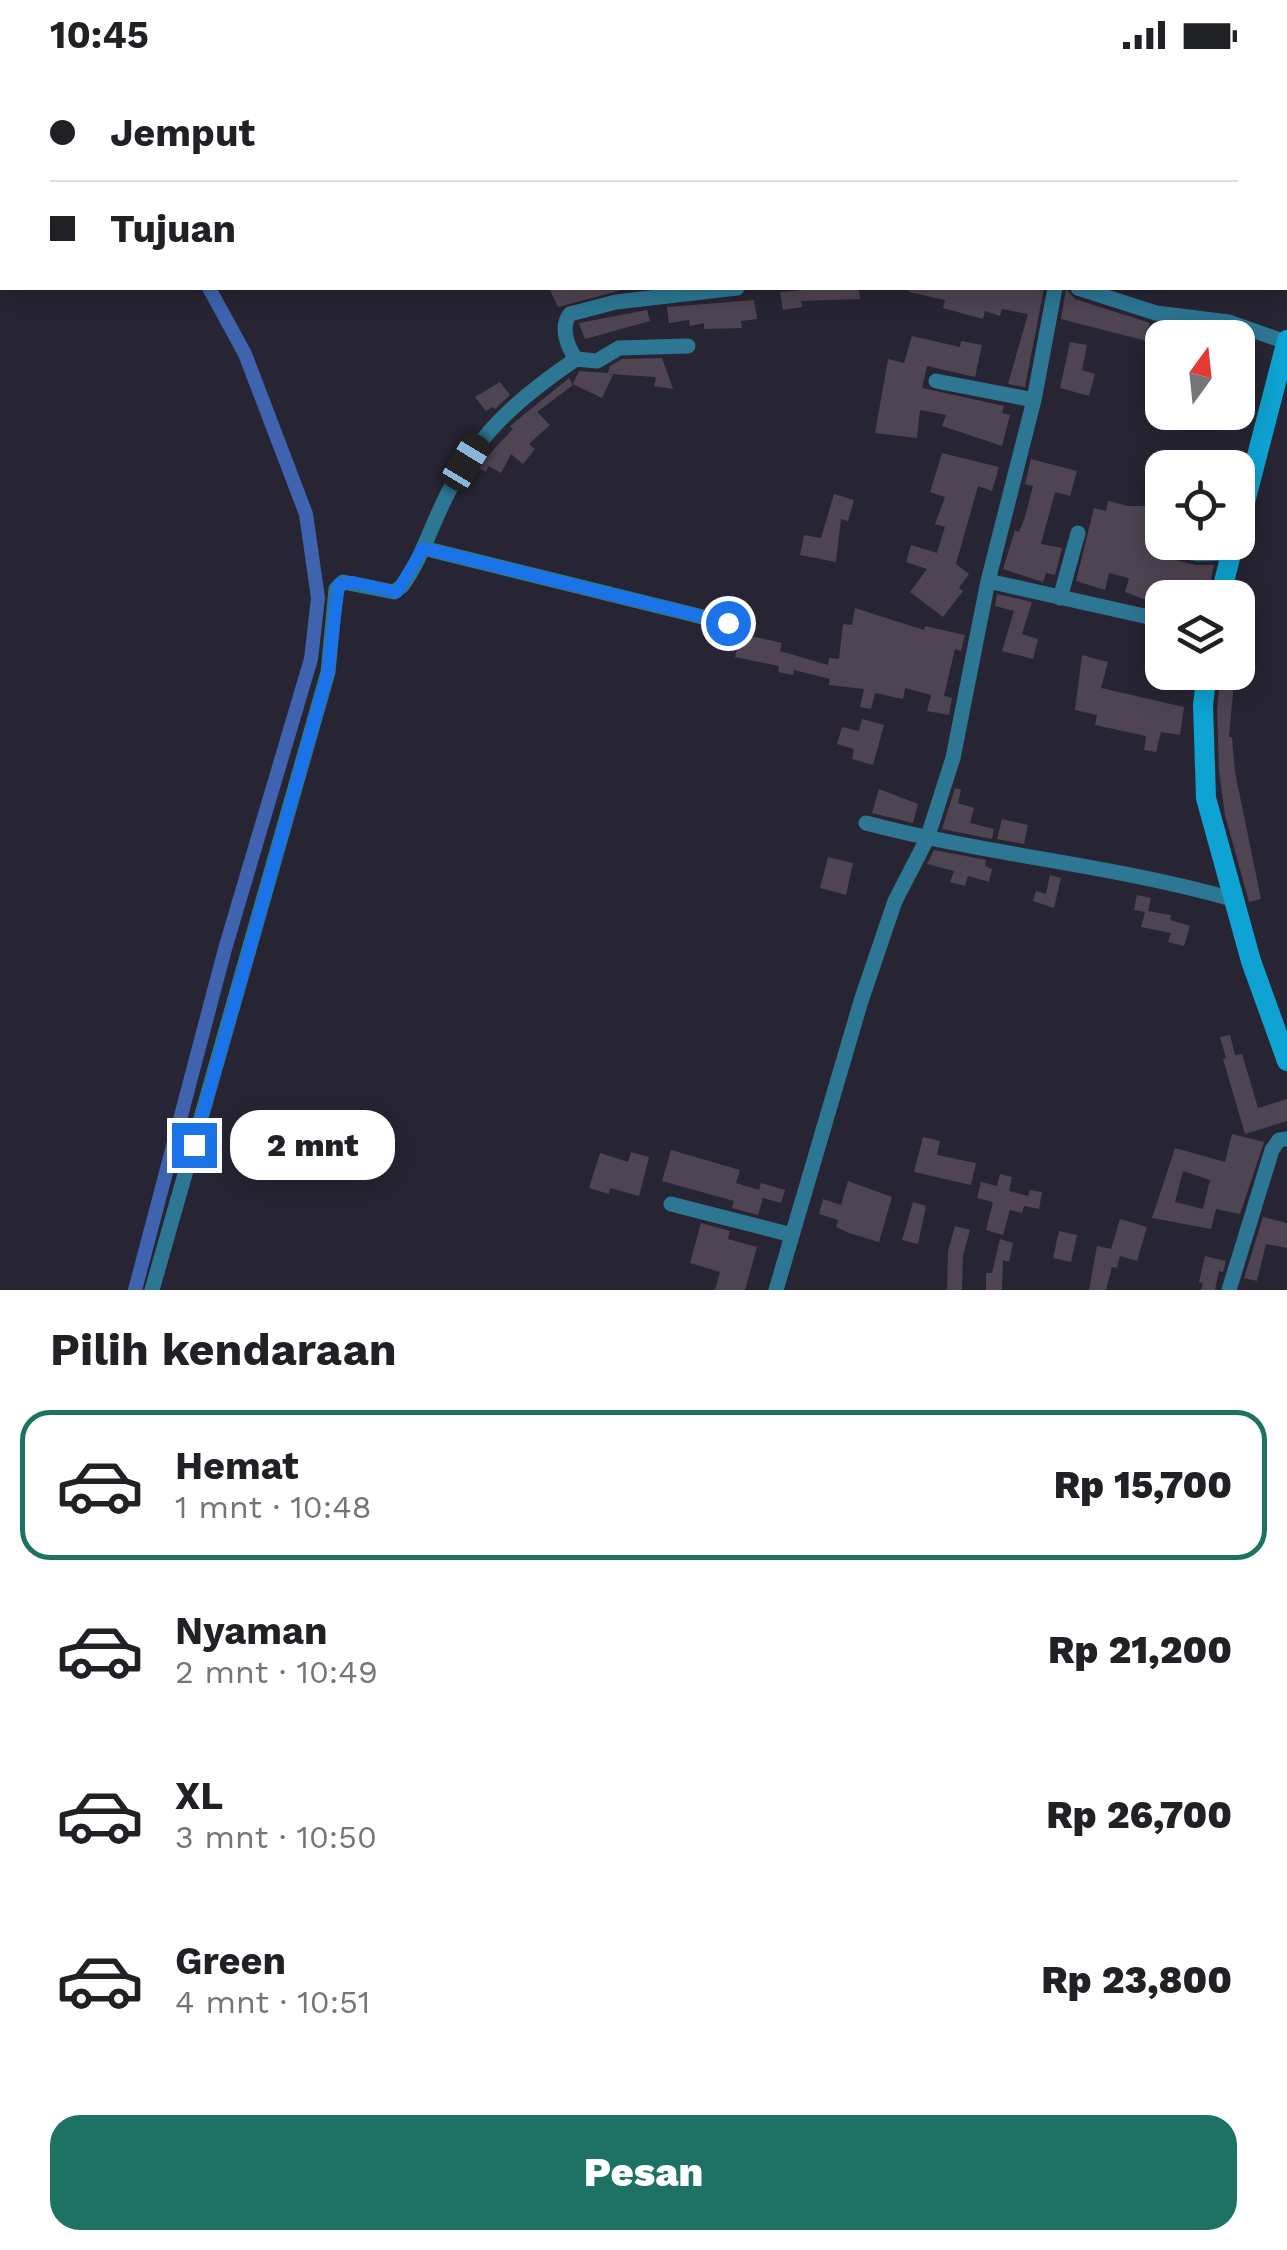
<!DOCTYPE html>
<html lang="id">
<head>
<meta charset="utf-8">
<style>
	body { margin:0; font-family:"Work Sans",sans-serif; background:#f2f2f2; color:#202124; height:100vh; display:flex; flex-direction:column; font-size:38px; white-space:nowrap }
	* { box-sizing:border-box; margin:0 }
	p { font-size:32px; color:#757577 }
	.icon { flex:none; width:55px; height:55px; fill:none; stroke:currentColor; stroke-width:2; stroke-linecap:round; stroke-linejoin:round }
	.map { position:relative; height:1220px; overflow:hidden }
	.details { display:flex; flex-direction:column; background:#fff; flex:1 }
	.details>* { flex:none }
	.guide { position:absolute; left:0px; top:0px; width:1288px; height:220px; box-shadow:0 5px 25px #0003; display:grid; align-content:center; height:220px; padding:0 50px; background:#fff }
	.needle { width:65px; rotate:15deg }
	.buttons { position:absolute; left:1145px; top:250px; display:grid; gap:20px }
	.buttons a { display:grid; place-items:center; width:110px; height:110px; border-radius:20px; background:#fff; box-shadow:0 5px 25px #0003; font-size:50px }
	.end { position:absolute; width:45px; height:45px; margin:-22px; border:12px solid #1a73e8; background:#fff; box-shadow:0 0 0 5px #fff }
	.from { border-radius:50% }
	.bubble { position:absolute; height:70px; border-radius:30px; background:#fff; box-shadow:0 5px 25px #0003; font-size:32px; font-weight:800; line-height:70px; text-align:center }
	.car { position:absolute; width:30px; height:60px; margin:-30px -15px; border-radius:12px; box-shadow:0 0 8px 2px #0007; background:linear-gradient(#222 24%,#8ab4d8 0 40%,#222 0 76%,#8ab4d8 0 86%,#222 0) }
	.guide b { display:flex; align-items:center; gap:35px; height:95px; font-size:38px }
	.guide b+b { border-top:2px solid #e0e0e0 }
	.guide i { width:25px; height:25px; background:#202124 }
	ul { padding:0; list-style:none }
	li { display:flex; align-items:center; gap:30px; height:150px; margin:0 20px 15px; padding:0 30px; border:5px solid transparent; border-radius:30px }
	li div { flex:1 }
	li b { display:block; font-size:38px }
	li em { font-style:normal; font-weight:800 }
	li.active { border-color:#1e7263 }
	li>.icon { width:90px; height:90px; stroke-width:1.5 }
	h2 { padding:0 50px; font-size:45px; line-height:120px }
	.primary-button { display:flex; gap:20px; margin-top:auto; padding:20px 50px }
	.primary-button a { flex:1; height:115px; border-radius:30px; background:#1e7263; color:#fff; font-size:40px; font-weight:800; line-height:115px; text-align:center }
	.status { display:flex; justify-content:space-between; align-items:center; height:70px; padding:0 50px; background:#fff; direction:ltr }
	.status svg { height:28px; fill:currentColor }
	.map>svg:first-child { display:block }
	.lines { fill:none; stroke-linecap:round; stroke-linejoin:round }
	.canal { stroke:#3f63af; stroke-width:14 }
	.building { fill:#4f4452; fill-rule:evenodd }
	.street { stroke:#2d7794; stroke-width:15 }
	.secondary { stroke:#0ea3d2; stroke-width:20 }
	.route { stroke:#1a73e8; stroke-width:12 }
</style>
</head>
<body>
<div class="status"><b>10:45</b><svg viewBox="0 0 49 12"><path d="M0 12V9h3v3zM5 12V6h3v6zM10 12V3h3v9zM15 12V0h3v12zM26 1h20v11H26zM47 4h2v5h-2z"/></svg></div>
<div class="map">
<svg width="1287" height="1220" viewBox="0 0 1287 1220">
	<rect width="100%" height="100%" fill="#272533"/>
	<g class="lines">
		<path class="canal" d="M91,0L92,2
			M135,1220L225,879L311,589L318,528L306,444L245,284L209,218"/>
	</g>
	<path class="building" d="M549,218H621L622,220L558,237Z
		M826,218H859L860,229L801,231L802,237L783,240L780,222Z
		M909,218H1044L1025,317L1008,314L1028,244L1002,239L1000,246L985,241L983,249L943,238L945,230L909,222Z
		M1066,219L1075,229L1150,253L1148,259L1162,262V275L1061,249Z
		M754,230L757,249L741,251L742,258L704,259V253L690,256L689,250L669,253L667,237Z
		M647,240L650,251L585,269L579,253Z
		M912,266L960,277L961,271L982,275L975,307L927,296L922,318L1004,336L1002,343L1010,345L1002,376L942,356L946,345L920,340L917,368L875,363L888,289L904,293Z
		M1070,272L1087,275L1082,300L1095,304L1089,326L1060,318Z
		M662,288L673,319L654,316L656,307L609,304L613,305L602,328L573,314L579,301L608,303L610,296L622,289Z
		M569,308L573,315L537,342L550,355L529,374L535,379L523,394L511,384L501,403L488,396L486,402L477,397L513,359L510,356Z
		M500,312L510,325L495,339L492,337L486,341L475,327Z
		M942,383L999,397L992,421L978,416L956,494L969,504L959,518L963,521L943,547L910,522L927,499L906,492L911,475L937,483L945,457L935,454L945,427L930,422Z
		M1031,389L1077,401L1070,426L1055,422L1041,474L1062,478L1055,505L1046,503L1043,512L1003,499L1015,460L1019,462L1025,447L1033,416L1025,414Z
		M834,424L854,430L848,451L841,449L836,492L800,485L804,465L821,468Z
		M1108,431L1129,436H1155L1152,472H1158L1160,486L1195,495H1214L1207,528H1162V536L1125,522L1129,508L1109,503L1105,520L1076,511L1094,438L1106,441Z
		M997,524L1032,532L1022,564L1038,569L1033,589L1002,581L1014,541L995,536Z
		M855,538L924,560L925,556L965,565L961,581L955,579L944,626L952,628L949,645L927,641L931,625L905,618L903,629L875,623L871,639L860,637L864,619L829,615L830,609L794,600L793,605L778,602L779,596L735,587L741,564L782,573L780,581L828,595L829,588L839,589L843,554L852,555Z
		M1082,585L1108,592L1101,618L1184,637L1180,665L1161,662L1156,682L1144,680L1146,666L1095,655L1097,645L1075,640Z
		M1221,602H1235L1229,667H1232L1235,702L1261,829L1249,832L1225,745L1219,701L1217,640Z
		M862,649L884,655L873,695L852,689L854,679L837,674L842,657L859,661Z
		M955,718L961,720L958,733L974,738L970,753L994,759L992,769L942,759Z
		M879,719L918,734L913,753L872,743Z
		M1002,749L1028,755L1024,774L997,769Z
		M934,780L986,790L985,796L992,799L989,812L968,806L965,816L950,812L954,801L927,794Z
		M828,787L853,793L846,825L820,818Z
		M1050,805L1061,808L1054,838L1033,831L1036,821L1046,824Z
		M1137,825L1151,828L1148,841L1171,845L1170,850L1190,856L1184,876L1168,872L1171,863L1141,857L1145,842L1134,840Z
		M1230,965L1235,985L1242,984L1258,1038L1287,1029V1051L1245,1064L1223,989L1226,988L1220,967Z
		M1232,1064L1264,1072L1240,1144L1216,1139L1211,1159L1152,1148L1175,1078L1225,1092ZM1183,1101L1210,1110L1203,1139L1175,1132Z
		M923,1067L940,1071L937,1085L976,1093L971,1115L914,1102Z
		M671,1080L740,1100L736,1113L759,1120L761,1113L785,1120L781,1133L763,1128L758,1145L732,1138L734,1131L662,1111Z
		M631,1082L649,1087L639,1126L610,1118L609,1124L589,1118L600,1083L628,1092Z
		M1000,1104L1012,1107L1009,1121L1028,1126L1030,1120L1042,1122L1039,1139L1024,1136L1022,1143L1010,1140L1003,1165L986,1160L993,1132L977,1128L981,1112L997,1116Z
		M848,1111L892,1127L879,1172L849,1163L836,1157L838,1150L819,1144L823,1129L841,1135Z
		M913,1132L926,1136L918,1174L902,1170Z
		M1263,1147L1287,1153V1178L1266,1174L1257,1211L1244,1208Z
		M1120,1149L1147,1157L1137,1191L1120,1186L1117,1198L1112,1197L1106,1220H1089L1097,1176L1111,1179Z
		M701,1153L730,1161L728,1169L757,1177L745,1220H715L720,1202L690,1193Z
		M955,1156L970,1160L963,1186L962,1220H947L948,1181Z
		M1059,1161L1077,1165L1071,1192L1053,1188Z
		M1000,1169L1013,1173L1009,1192L1003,1190L1002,1220H986V1203H992Z
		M1205,1186L1226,1191L1223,1202L1219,1201L1215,1220H1201L1203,1213L1199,1212Z"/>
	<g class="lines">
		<path class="street" d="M1059,0L1073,2
			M880,2V0
			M1105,2L1106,0
			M1206,2V0
			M1285,34L1287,35
			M1285,117L1287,118
			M1078,218L1156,243L1229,252L1286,272
			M576,289L597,291L619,278L688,276
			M936,311L1034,330
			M423,478L727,553
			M1168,478L1197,484L1231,483
			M988,511L1162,550
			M1060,528L1078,463
			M866,753C987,785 1113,795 1232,829
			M671,1134L792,1165
			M152,1220L328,602L336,519L343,512L394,522L402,516C421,490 430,459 444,431C475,366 517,329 576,289C567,276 560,257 570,244L616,232L737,218
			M776,1220L861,931L895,831L927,769L953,688L988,511L1034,330L1055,218
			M1229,1220L1272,1080L1279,1070L1287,1069"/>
		<path class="secondary" d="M1238,459L1287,270
			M1220,528L1234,472
			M1207,602L1203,635L1206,728L1251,891L1287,991"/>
	</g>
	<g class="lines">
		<path class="route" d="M194,1075L328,602L339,514L353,512L397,522L423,478L728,553"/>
	</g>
</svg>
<div class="buttons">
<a><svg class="needle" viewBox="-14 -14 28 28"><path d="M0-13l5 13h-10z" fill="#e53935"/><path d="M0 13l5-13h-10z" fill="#757577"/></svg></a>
<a><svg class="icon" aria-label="locate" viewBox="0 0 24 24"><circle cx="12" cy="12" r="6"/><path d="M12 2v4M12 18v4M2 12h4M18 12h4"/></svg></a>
<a><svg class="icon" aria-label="layers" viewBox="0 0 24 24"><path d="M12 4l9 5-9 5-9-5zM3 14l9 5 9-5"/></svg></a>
</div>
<i class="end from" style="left:728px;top:553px"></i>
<i class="end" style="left:194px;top:1075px"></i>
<div class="bubble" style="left:230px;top:1040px;width:165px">2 mnt</div>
<i class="car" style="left:466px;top:392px;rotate:31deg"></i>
<div class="guide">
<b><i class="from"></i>Jemput</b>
<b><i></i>Tujuan</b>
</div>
</div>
<section class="details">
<h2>Pilih kendaraan</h2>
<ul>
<li class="active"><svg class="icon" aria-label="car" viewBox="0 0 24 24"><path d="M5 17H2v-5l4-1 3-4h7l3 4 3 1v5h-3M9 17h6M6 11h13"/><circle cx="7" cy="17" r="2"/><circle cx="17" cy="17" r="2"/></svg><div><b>Hemat</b><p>1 mnt · 10:48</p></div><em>Rp 15,700</em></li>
<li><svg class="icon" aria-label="car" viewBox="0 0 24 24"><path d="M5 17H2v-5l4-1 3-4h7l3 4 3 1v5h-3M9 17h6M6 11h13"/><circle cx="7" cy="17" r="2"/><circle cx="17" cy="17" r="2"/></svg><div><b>Nyaman</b><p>2 mnt · 10:49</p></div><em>Rp 21,200</em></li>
<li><svg class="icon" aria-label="car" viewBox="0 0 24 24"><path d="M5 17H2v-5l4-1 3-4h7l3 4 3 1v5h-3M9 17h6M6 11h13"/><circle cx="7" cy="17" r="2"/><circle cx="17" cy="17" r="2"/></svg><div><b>XL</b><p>3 mnt · 10:50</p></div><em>Rp 26,700</em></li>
<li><svg class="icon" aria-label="car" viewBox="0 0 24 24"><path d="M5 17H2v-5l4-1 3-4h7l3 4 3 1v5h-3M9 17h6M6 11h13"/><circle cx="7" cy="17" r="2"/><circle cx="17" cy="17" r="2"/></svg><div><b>Green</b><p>4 mnt · 10:51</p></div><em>Rp 23,800</em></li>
</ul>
<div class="primary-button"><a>Pesan</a></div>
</section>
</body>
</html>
